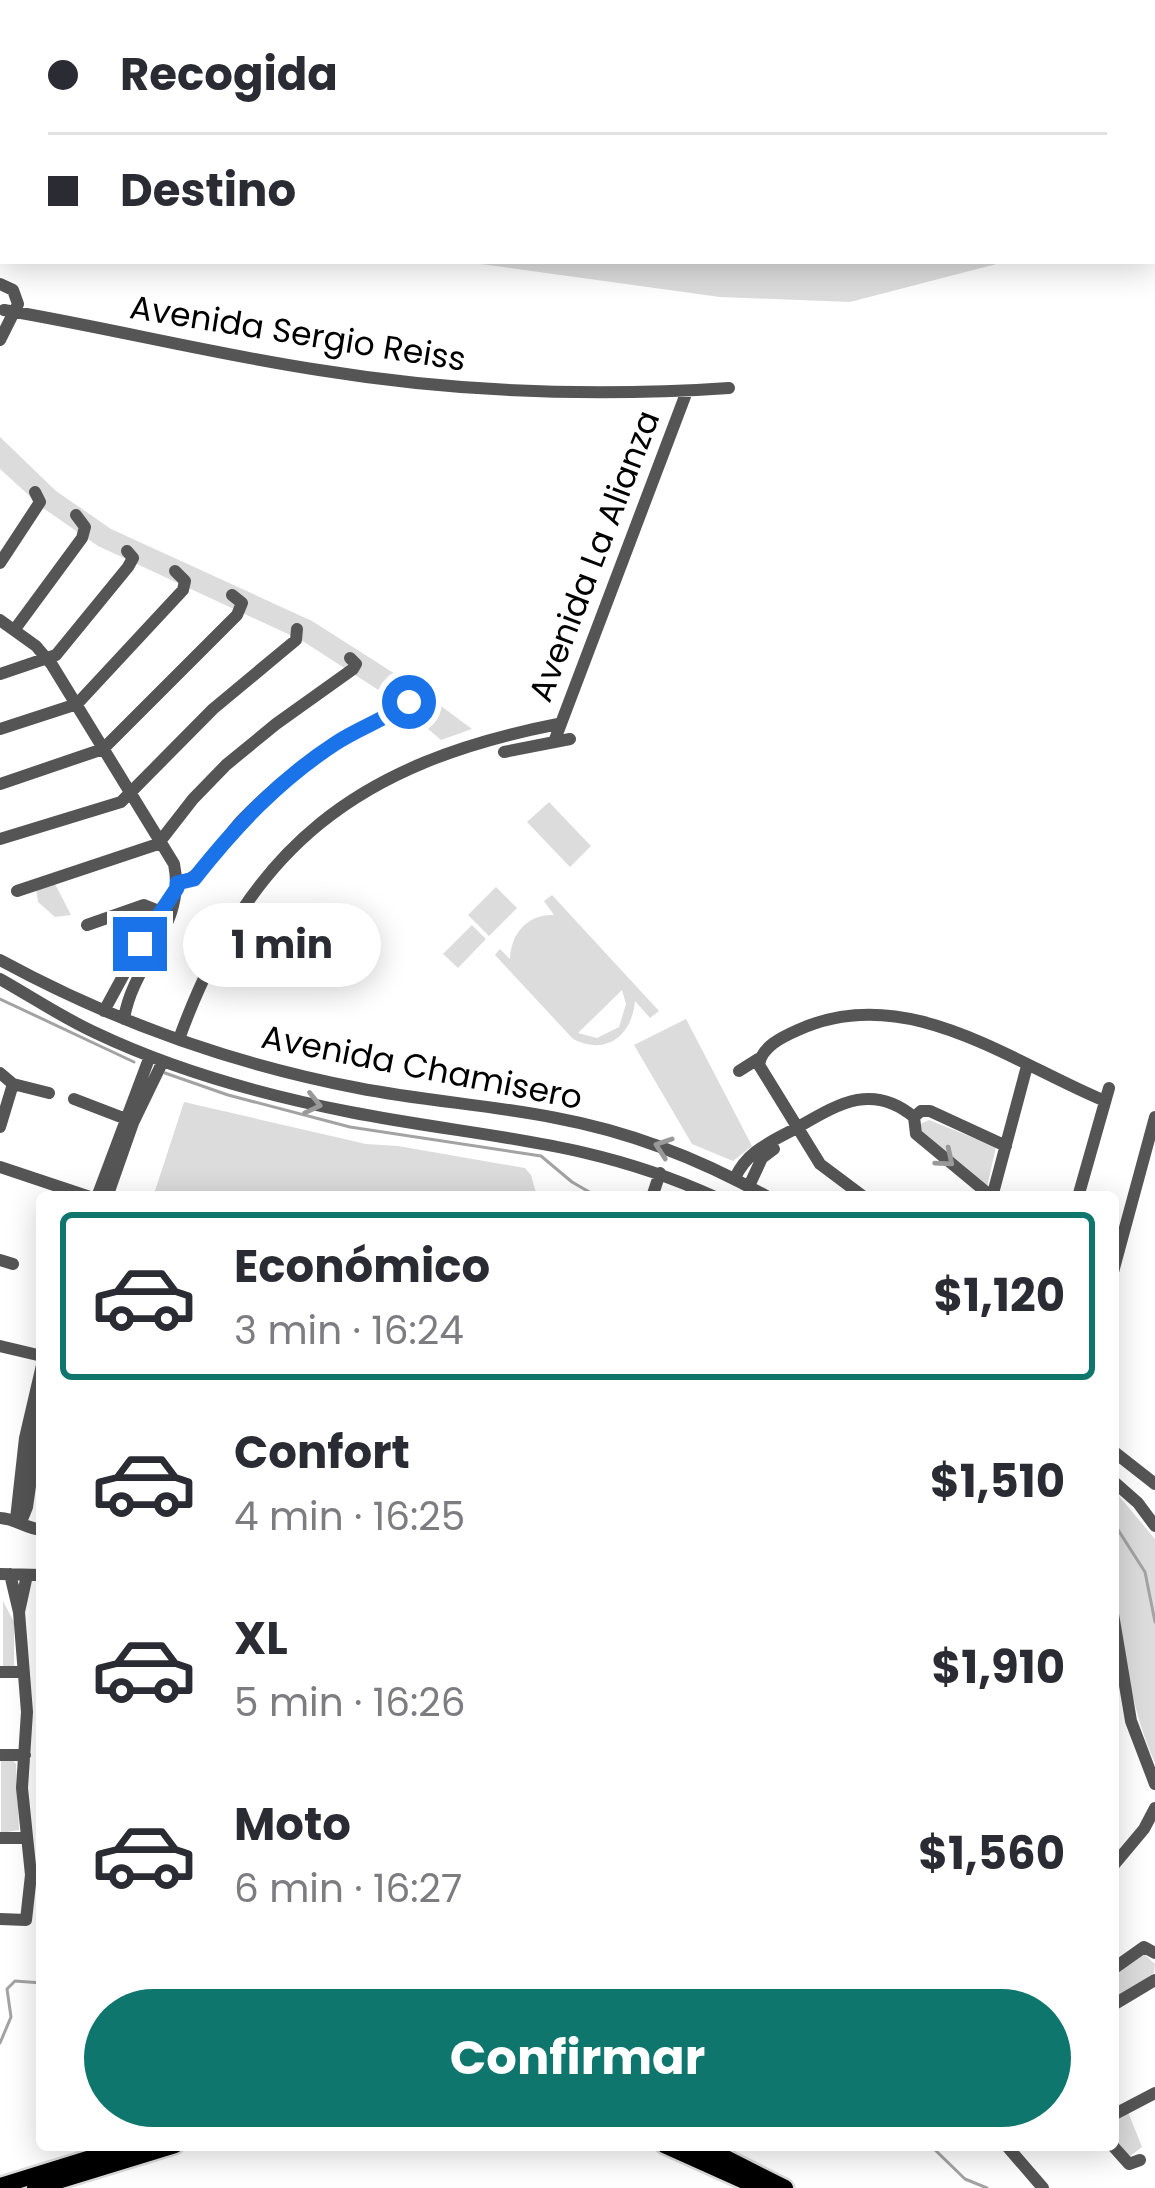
<!DOCTYPE html>
<html lang="es">
<head>
<meta charset="utf-8">
<style>
	body { margin:0; font-family:Poppins,sans-serif; background:#f7f7f7; color:#2b2b33; height:100vh; display:flex; flex-direction:column; font-size:45px; white-space:nowrap }
	* { box-sizing:border-box; margin:0 }
	p { font-size:39px; color:#7c7c81 }
	.icon { flex:none; width:66px; height:66px; fill:none; stroke:currentColor; stroke-width:2; stroke-linecap:round; stroke-linejoin:round }
	.map { position:relative; flex:1; overflow:hidden }
	.side { position:absolute; left:36px; top:1191px; width:1083px; height:960px; display:flex; flex-direction:column; background:#fff; border-radius:12px; box-shadow:0 6px 30px #0003 }
	.side>* { flex:none }
	.hud { position:absolute; left:0px; top:0px; width:1155px; height:264px; box-shadow:0 6px 30px #0003; display:grid; align-content:center; height:264px; padding:0 48px; background:#fff }
	.end { position:absolute; width:54px; height:54px; margin:-27px; border:15px solid #1a73e8; background:#fff; box-shadow:0 0 0 6px #fff }
	.from { border-radius:50% }
	.bubble { position:absolute; height:84px; border-radius:42px; background:#fff; box-shadow:0 6px 30px #0003; font-size:39px; font-weight:700; line-height:84px; text-align:center }
	.hud b { display:flex; align-items:center; gap:42px; height:114px; font-size:45px }
	.hud b+b { border-top:3px solid #e1e1e2 }
	.hud i { width:30px; height:30px; background:#2b2b33 }
	ul { padding:21px 0 0; list-style:none }
	li { display:flex; align-items:center; gap:36px; height:168px; margin:0 24px 18px; padding:0 24px; border:6px solid transparent; border-radius:12px }
	li div { flex:1 }
	li b { display:block; font-size:45px }
	li em { font-style:normal; font-weight:700 }
	li.current { border-color:#0f766e }
	li>.icon { width:108px; height:108px; stroke-width:1.5 }
	.primary-button { display:flex; gap:24px; margin-top:auto; padding:24px 48px }
	.primary-button a { flex:1; height:138px; border-radius:72px; background:#0f766e; color:#fff; font-size:48px; font-weight:700; line-height:138px; text-align:center }
	.map>svg:first-child { display:block }
	.green { fill:#dcdcdc; fill-rule:evenodd }
	.lines { fill:none; stroke-linecap:round; stroke-linejoin:round }
	.stream { stroke:#a3a3a3; stroke-width:3 }
	.highway-casing { stroke:#dbdbdb; stroke-width:21 }
	.minor { stroke:#555; stroke-width:12 }
	.highway { stroke:#000; stroke-width:16 }
	.oneway { stroke:#999 }
	.route { stroke:#1a73e8; stroke-width:15 }
	.labels { text-anchor:middle; dominant-baseline:central; stroke-width:12; stroke-linejoin:round; paint-order:stroke }
	.street-label { font-size:33px; fill:#000; stroke:#fff }
</style>
</head>
<body>
<div class="map">
<svg width="1155" height="2188" viewBox="0 0 1155 2188">
	<rect width="100%" height="100%" fill="#fff"/>
	<path class="green" d="M64,0H1155V207L1152,209V3Z
		M459,261H1008L850,302L720,297Z
		M0,437L56,491L111,529L312,621L414,686L472,729L441,740L397,702L301,640L98,546L43,508L0,469Z
		M549,802L591,846L570,867L527,822Z
		M54,882L71,915L55,917L38,902L36,888Z
		M496,887L517,908L489,936L468,915Z
		M552,895L659,1011L650,1018L635,1001C632,1036 606,1056 573,1039L495,955L500,949L510,959C511,933 528,914 554,915L544,901ZM622,990L626,1004L619,1027L597,1038L578,1033Z
		M472,925L486,939L458,968L443,954Z
		M686,1019L752,1146L733,1161L692,1144L634,1045Z
		M184,1102L366,1144L398,1146L525,1168L531,1175L537,1197H153Z
		M929,1120L996,1147L987,1187L922,1133L920,1124Z
		M1113,1489L1155,1539V1763C1120,1686 1113,1572 1113,1489Z
		M3,1601L14,1622V1666H3Z
		M12,1759L16,1764L19,1830L1,1833V1760Z
		M1142,1952L1155,1964L1154,1973L1120,1996L1113,1988V1978Z
		M1128,2112L1142,2147L1129,2157L1113,2141V2118Z"/>
	<g class="lines">
		<path class="stream" d="M0,999L134,1062
			M165,1073L228,1095L350,1127L541,1156L572,1182L598,1197
			M1113,1522L1145,1572L1155,1622
			M0,2043L11,2017L7,1989L15,1981L42,1983
			M930,2145L965,2179L987,2188"/>
		<g class="highway-casing">
			<path id="highway" d="M664,2145L760,2188
				M700,2145L785,2188
				M0,2186L133,2145
				M35,2188L175,2145"/>
		</g>
		<path class="minor" d="M0,284L13,290L18,304L0,340
			M4,310C110,328 213,354 319,370C454,392 593,397 729,388
			M0,563L40,502L35,492
			M0,620L36,646L52,665L174,864C187,926 133,961 124,1019
			M15,629L82,538L85,527L76,515
			M0,674L56,655L128,567L133,558L127,551
			M0,729L77,704L183,590L185,581L175,571
			M554,742L687,391
			M504,752L570,739
			M0,784L103,749L237,615L242,603L232,595
			M0,839L121,802L213,709L296,640L297,629
			M177,883C205,879 222,841 241,821C289,770 346,733 409,704L402,695
			M17,891L158,844L193,799L226,765L276,724L353,669L356,664L350,658
			M87,925L144,905L164,913
			M0,960C112,1021 233,1064 358,1088C424,1101 491,1105 556,1118C632,1132 702,1160 768,1197
			M0,979C32,997 63,1018 96,1033C176,1071 263,1095 350,1112C482,1138 589,1139 715,1197
			M104,1011L155,917L176,889
			M179,1039C249,845 359,763 558,724
			M739,1071L758,1059
			M0,1073L13,1084L0,1127
			M13,1084L49,1093
			M74,1099L126,1119
			M914,1117L921,1111H930L1006,1146
			M0,1167L90,1197
			M735,1178C748,1149 774,1141 800,1126C840,1103 873,1083 914,1117L916,1134L992,1197
			M749,1186L762,1158L774,1149
			M97,1197L150,1056
			M107,1197L133,1123L163,1061
			M652,1197L660,1173
			M864,1197L820,1164L759,1065C761,1047 782,1037 798,1030C905,981 1009,1061 1105,1101
			M992,1197L1027,1066
			M1078,1197L1109,1088
			M0,1260L13,1264
			M1113,1272L1155,1117
			M0,1346L42,1356
			M1113,1451L1155,1484
			M1113,1481L1138,1503L1155,1526
			M0,1518C16,1519 25,1528 42,1530
			M16,1519L25,1438L42,1365
			M16,1519L23,1517L27,1507L42,1403
			M0,1574L42,1575
			M10,1574L19,1612
			M1113,1614L1131,1721L1155,1784
			M0,1672H22
			M0,1755H25
			M0,1838H25
			M1113,1866L1144,1829L1155,1808
			M0,1919L26,1920L31,1875L22,1788L27,1712L19,1612L27,1575
			M1113,1969L1144,1947L1155,1953
			M1113,2005L1155,1980
			M1113,2115L1155,2093
			M1006,2145L1043,2188
			M1112,2145L1129,2164L1140,2160"/>
		<use href="#highway" class="highway"/>
	</g>
	<defs><path id="oneway-chevron" d="M-2-3.5L2.5 0L-2 3.5" fill="none" stroke-width="1.6" stroke-linecap="round" stroke-linejoin="round" transform="scale(3)"/></defs>
	<g class="oneway">
		<use href="#oneway-chevron" transform="translate(313 1104) rotate(13)"/>
		<use href="#oneway-chevron" transform="translate(663 1147) rotate(-161)"/>
		<use href="#oneway-chevron" transform="translate(946 1159) rotate(40)"/>
	</g>
	<g class="lines">
		<path class="route" d="M140,944L177,888V883L194,879C236,826 279,780 336,743C359,728 388,718 409,702"/>
	</g>
	<g class="labels">
		<g class="street-label">
			<text transform="translate(298 333) rotate(9)">Avenida Sergio Reiss</text>
			<text transform="translate(594 556) rotate(-69)">Avenida La Alianza</text>
			<text transform="translate(422 1067) rotate(11)">Avenida Chamisero</text>
		</g>
	</g>
</svg>
<i class="end from" style="left:409px;top:702px"></i>
<i class="end" style="left:140px;top:944px"></i>
<div class="bubble" style="left:183px;top:903px;width:198px">1 min</div>
<div class="hud">
<b><i class="from"></i>Recogida</b>
<b><i></i>Destino</b>
</div>
<section class="side">
<ul>
<li class="current"><svg class="icon" aria-label="car" viewBox="0 0 24 24"><path d="M5 17H2v-5l4-1 3-4h7l3 4 3 1v5h-3M9 17h6M6 11h13"/><circle cx="7" cy="17" r="2"/><circle cx="17" cy="17" r="2"/></svg><div><b>Económico</b><p>3 min · 16:24</p></div><em>$1,120</em></li>
<li><svg class="icon" aria-label="car" viewBox="0 0 24 24"><path d="M5 17H2v-5l4-1 3-4h7l3 4 3 1v5h-3M9 17h6M6 11h13"/><circle cx="7" cy="17" r="2"/><circle cx="17" cy="17" r="2"/></svg><div><b>Confort</b><p>4 min · 16:25</p></div><em>$1,510</em></li>
<li><svg class="icon" aria-label="car" viewBox="0 0 24 24"><path d="M5 17H2v-5l4-1 3-4h7l3 4 3 1v5h-3M9 17h6M6 11h13"/><circle cx="7" cy="17" r="2"/><circle cx="17" cy="17" r="2"/></svg><div><b>XL</b><p>5 min · 16:26</p></div><em>$1,910</em></li>
<li><svg class="icon" aria-label="car" viewBox="0 0 24 24"><path d="M5 17H2v-5l4-1 3-4h7l3 4 3 1v5h-3M9 17h6M6 11h13"/><circle cx="7" cy="17" r="2"/><circle cx="17" cy="17" r="2"/></svg><div><b>Moto</b><p>6 min · 16:27</p></div><em>$1,560</em></li>
</ul>
<div class="primary-button"><a>Confirmar</a></div>
</section>
</div>
</body>
</html>
